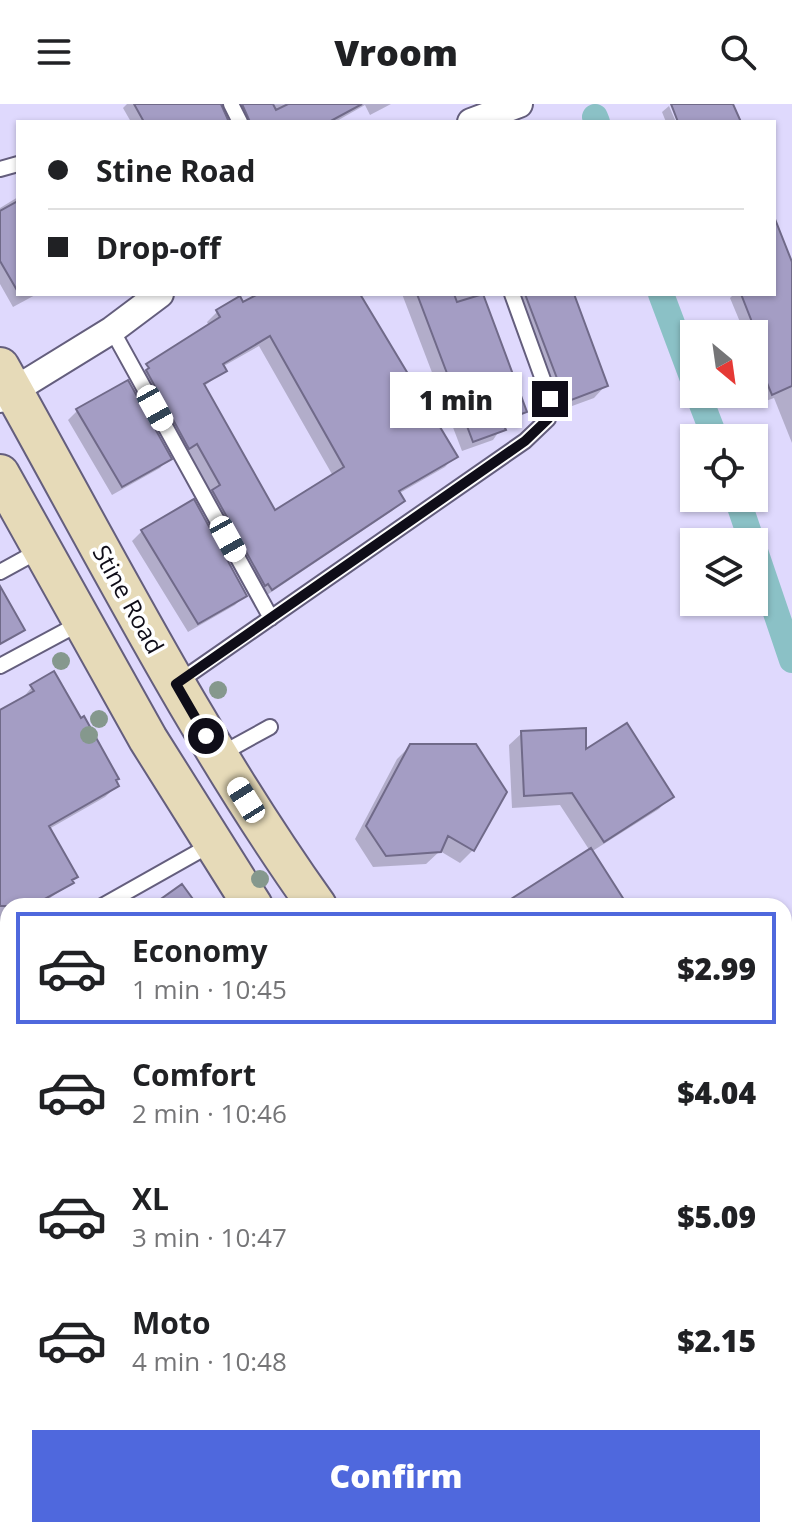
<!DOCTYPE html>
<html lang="en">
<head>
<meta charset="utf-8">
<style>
	body { margin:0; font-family:"Open Sans",sans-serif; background:#f2f2f2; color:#202124; height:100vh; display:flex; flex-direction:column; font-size:30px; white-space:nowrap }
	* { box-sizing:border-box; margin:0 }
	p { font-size:26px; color:#757577 }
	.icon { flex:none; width:44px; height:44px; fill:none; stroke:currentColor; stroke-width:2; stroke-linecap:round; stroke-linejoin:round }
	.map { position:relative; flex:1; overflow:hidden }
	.details { position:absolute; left:0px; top:794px; width:792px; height:640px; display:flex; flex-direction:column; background:#fff; border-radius:24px 24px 0 0; box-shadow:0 2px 6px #0004 }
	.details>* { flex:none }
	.top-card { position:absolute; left:16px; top:16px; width:760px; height:176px; border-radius:0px; box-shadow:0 2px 6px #0004; display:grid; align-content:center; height:176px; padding:0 32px; background:#fff }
	.needle { width:52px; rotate:151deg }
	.fabs { position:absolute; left:680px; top:216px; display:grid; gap:16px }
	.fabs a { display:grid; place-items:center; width:88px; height:88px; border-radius:0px; background:#fff; box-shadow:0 2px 6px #0004; font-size:40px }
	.end { position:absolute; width:36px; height:36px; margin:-18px; border:10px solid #0f0d18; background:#fff; box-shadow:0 0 0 4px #fff }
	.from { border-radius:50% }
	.bubble { position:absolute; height:56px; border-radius:0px; background:#fff; box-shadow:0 2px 6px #0004; font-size:26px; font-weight:800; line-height:56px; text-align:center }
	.car { position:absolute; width:24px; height:48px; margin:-24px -12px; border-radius:10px; box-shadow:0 0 6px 2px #0007; background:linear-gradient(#fff 24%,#345 0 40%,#fff 0 76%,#345 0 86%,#fff 0) }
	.top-card b { display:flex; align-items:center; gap:28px; height:76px; font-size:30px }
	.top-card b+b { border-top:2px solid #e0e0e0 }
	.top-card i { width:20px; height:20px; background:#202124 }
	ul { padding:14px 0 0; list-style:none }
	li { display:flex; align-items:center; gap:24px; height:112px; margin:0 16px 12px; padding:0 16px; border:4px solid transparent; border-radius:0px }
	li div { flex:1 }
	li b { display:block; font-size:30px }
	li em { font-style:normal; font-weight:800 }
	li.selected { border-color:#4f68dd }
	li>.icon { width:72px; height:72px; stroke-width:1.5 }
	.button { display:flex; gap:16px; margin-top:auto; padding:16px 32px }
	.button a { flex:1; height:92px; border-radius:0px; background:#4f68dd; color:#fff; font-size:32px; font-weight:800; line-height:92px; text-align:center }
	header { display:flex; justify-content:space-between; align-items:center; height:104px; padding:0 32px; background:#fff; font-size:36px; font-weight:800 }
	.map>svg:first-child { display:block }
	.commercial { fill:#e6cdd6 }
	.shadow { fill:#0003; fill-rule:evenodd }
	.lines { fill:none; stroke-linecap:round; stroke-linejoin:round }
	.canal { stroke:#8bc1c6; stroke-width:26 }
	.building { fill:#a49dc4; stroke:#706a89; stroke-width:2; fill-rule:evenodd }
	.lane-casing { stroke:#645e7d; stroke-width:18 }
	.street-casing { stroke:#645e7d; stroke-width:30 }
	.secondary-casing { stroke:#645e7d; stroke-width:42 }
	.lane { stroke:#fff; stroke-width:14 }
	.street { stroke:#fff; stroke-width:26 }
	.secondary { stroke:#e6dab8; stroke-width:38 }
	.tree { fill:#85988d }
	.route { stroke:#0f0d18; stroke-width:10 }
	.labels { text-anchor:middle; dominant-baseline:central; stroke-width:7; stroke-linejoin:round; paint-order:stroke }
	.street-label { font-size:24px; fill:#0f0d18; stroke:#fff }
</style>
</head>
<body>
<header><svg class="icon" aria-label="menu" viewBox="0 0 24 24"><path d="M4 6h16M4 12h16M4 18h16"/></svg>Vroom<svg class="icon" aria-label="search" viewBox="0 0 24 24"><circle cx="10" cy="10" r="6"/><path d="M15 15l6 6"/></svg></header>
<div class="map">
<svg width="792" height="1434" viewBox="0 0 792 1434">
	<rect width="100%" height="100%" fill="#dfd9fd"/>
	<path class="commercial" d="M615,1426H761L770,1434H619Z"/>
	<path class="shadow" d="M127,0H220L227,18H131L123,4Z
		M226,0H391L370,11L365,1L335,18H238Z
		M669,2L676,18H666L662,8Z
		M18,93V190H37L13,203L0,180V104Z
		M774,118L792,163V339L774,294L763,298L754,277V230H745L730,194L734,190H774Z
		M262,190H358L455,352L445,363L398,390L402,397L392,407L261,495L137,272L209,222L207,218L217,208L242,201ZM259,242L333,372L274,408L203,283L224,267L222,263Z
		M402,190H482L525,308L514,318L502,323L493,336L462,347Z
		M508,190H572L606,281L594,294L553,309Z
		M127,279L169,354L160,364L112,391L68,316L77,307Z
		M142,427L245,491L235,501L188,528L132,437Z
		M32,583L117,682L105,693L49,725L71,779L39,802H8V819L0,823V608L21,596Z
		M522,629L584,649L671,692L659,705L591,748L626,802H504L590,747L560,701L512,704L509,641Z
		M410,642L473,746L460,759L440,747L426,760L373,763L355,735L397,655Z
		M784,893L792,905L784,916Z
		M8,1160V1252L0,1238V1165Z
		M44,1426H139L125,1434H46Z
		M431,1426H496L493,1432L497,1434H420Z
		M667,1426H761L771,1434H661Z"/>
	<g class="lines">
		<path class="canal" d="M595,13L597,18
			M661,190L694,278
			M698,290L715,334
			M737,394L752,438
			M754,444L792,556"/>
	</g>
	<path class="building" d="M134,0H221L229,18H144Z
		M242,0H273L276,6L288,0H362L329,18H250Z
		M671,0H733L741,18H678Z
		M18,97V188L0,157V107Z
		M775,115L792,158V282L772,291L754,248V244L761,241L741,190H774Z
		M258,190H360L458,353L399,387L405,397L272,486L268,480L265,482L212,386L220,381L197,340L189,345L146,266L149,264L146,260L220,213L216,206L240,192L243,198ZM270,232L344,363L275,406L204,280L227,267L223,260Z
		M417,190H454L457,198L483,190L527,308L502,317L506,326L473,338Z
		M525,190H574L608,282L566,298Z
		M128,276L172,355L122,383L76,305Z
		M194,395L247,492L198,520L141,426Z
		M0,482L25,526L0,540Z
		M54,567L81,614L84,612L119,675L116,676L119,682L49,722L78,773L72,776L74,779L32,802H0V606L34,587L30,581Z
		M627,619L674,693L604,738L572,689L524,692L521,627L586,624V645Z
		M410,640H476L507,688L474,747L448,732L441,748L386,752L366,722Z
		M591,744L628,802H500Z
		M182,780L198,802H151Z"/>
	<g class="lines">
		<g class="lane-casing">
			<path id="lane" d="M231,0L240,18
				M0,65L18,60
				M112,226L271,514
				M0,468L42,445
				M0,562L82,518
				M177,579L525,337L548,315L550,295L512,190
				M221,650L270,623
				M102,802L212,740
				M0,862L8,856
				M0,907L8,921"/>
		</g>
		<g class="street-casing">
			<path id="street" d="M471,18L519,0
				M0,295L112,226L160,190
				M0,1114L8,1110
				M0,1384L2,1434
				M226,1434L241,1426"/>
		</g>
		<g class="secondary-casing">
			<path id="secondary" d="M0,263C102,445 196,632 317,802
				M0,370L148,635L253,802
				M784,1327L792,1334
				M784,1400L792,1407"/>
		</g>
		<use href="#lane" class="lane"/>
		<use href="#street" class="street"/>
		<use href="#secondary" class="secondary"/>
	</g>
	<g class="tree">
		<circle cx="61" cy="557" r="9"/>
		<circle cx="218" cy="586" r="9"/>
		<circle cx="99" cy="615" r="9"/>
		<circle cx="89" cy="631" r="9"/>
		<circle cx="260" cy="775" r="9"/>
	</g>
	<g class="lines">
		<path class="route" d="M206,632L176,580L525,337L548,315L550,295"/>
	</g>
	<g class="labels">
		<g class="street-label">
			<text transform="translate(129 495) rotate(61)">Stine Road</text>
		</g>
	</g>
</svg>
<div class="fabs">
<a><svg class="needle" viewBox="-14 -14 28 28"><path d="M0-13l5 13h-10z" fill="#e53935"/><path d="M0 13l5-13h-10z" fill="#757577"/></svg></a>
<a><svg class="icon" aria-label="locate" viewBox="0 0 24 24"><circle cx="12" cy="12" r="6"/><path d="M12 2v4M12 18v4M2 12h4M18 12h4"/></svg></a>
<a><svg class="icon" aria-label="layers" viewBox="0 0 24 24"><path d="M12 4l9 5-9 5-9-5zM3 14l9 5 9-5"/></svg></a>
</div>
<i class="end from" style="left:206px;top:632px"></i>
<i class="end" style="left:550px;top:295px"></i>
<div class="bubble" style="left:390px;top:268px;width:132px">1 min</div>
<i class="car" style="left:155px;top:304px;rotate:151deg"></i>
<i class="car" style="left:228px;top:435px;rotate:151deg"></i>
<i class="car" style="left:246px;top:696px;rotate:328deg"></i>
<div class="top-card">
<b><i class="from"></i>Stine Road</b>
<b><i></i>Drop-off</b>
</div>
<section class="details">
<ul>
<li class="selected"><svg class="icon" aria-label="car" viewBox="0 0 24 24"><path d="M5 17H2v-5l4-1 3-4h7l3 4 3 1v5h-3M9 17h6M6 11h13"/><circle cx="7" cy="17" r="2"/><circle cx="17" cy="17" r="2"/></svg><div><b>Economy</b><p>1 min · 10:45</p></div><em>$2.99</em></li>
<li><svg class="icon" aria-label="car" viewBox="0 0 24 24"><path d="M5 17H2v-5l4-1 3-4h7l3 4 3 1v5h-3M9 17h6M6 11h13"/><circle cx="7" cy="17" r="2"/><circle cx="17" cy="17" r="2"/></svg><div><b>Comfort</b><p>2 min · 10:46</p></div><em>$4.04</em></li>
<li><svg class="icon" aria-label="car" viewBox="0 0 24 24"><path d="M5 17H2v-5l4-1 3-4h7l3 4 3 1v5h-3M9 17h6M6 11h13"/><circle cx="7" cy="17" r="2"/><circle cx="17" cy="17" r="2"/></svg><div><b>XL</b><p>3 min · 10:47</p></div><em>$5.09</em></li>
<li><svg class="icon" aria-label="car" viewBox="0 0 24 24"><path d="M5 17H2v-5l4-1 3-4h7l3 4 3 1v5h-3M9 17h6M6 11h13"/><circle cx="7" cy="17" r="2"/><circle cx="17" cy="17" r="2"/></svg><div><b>Moto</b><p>4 min · 10:48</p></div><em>$2.15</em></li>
</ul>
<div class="button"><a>Confirm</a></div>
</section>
</div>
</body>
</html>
